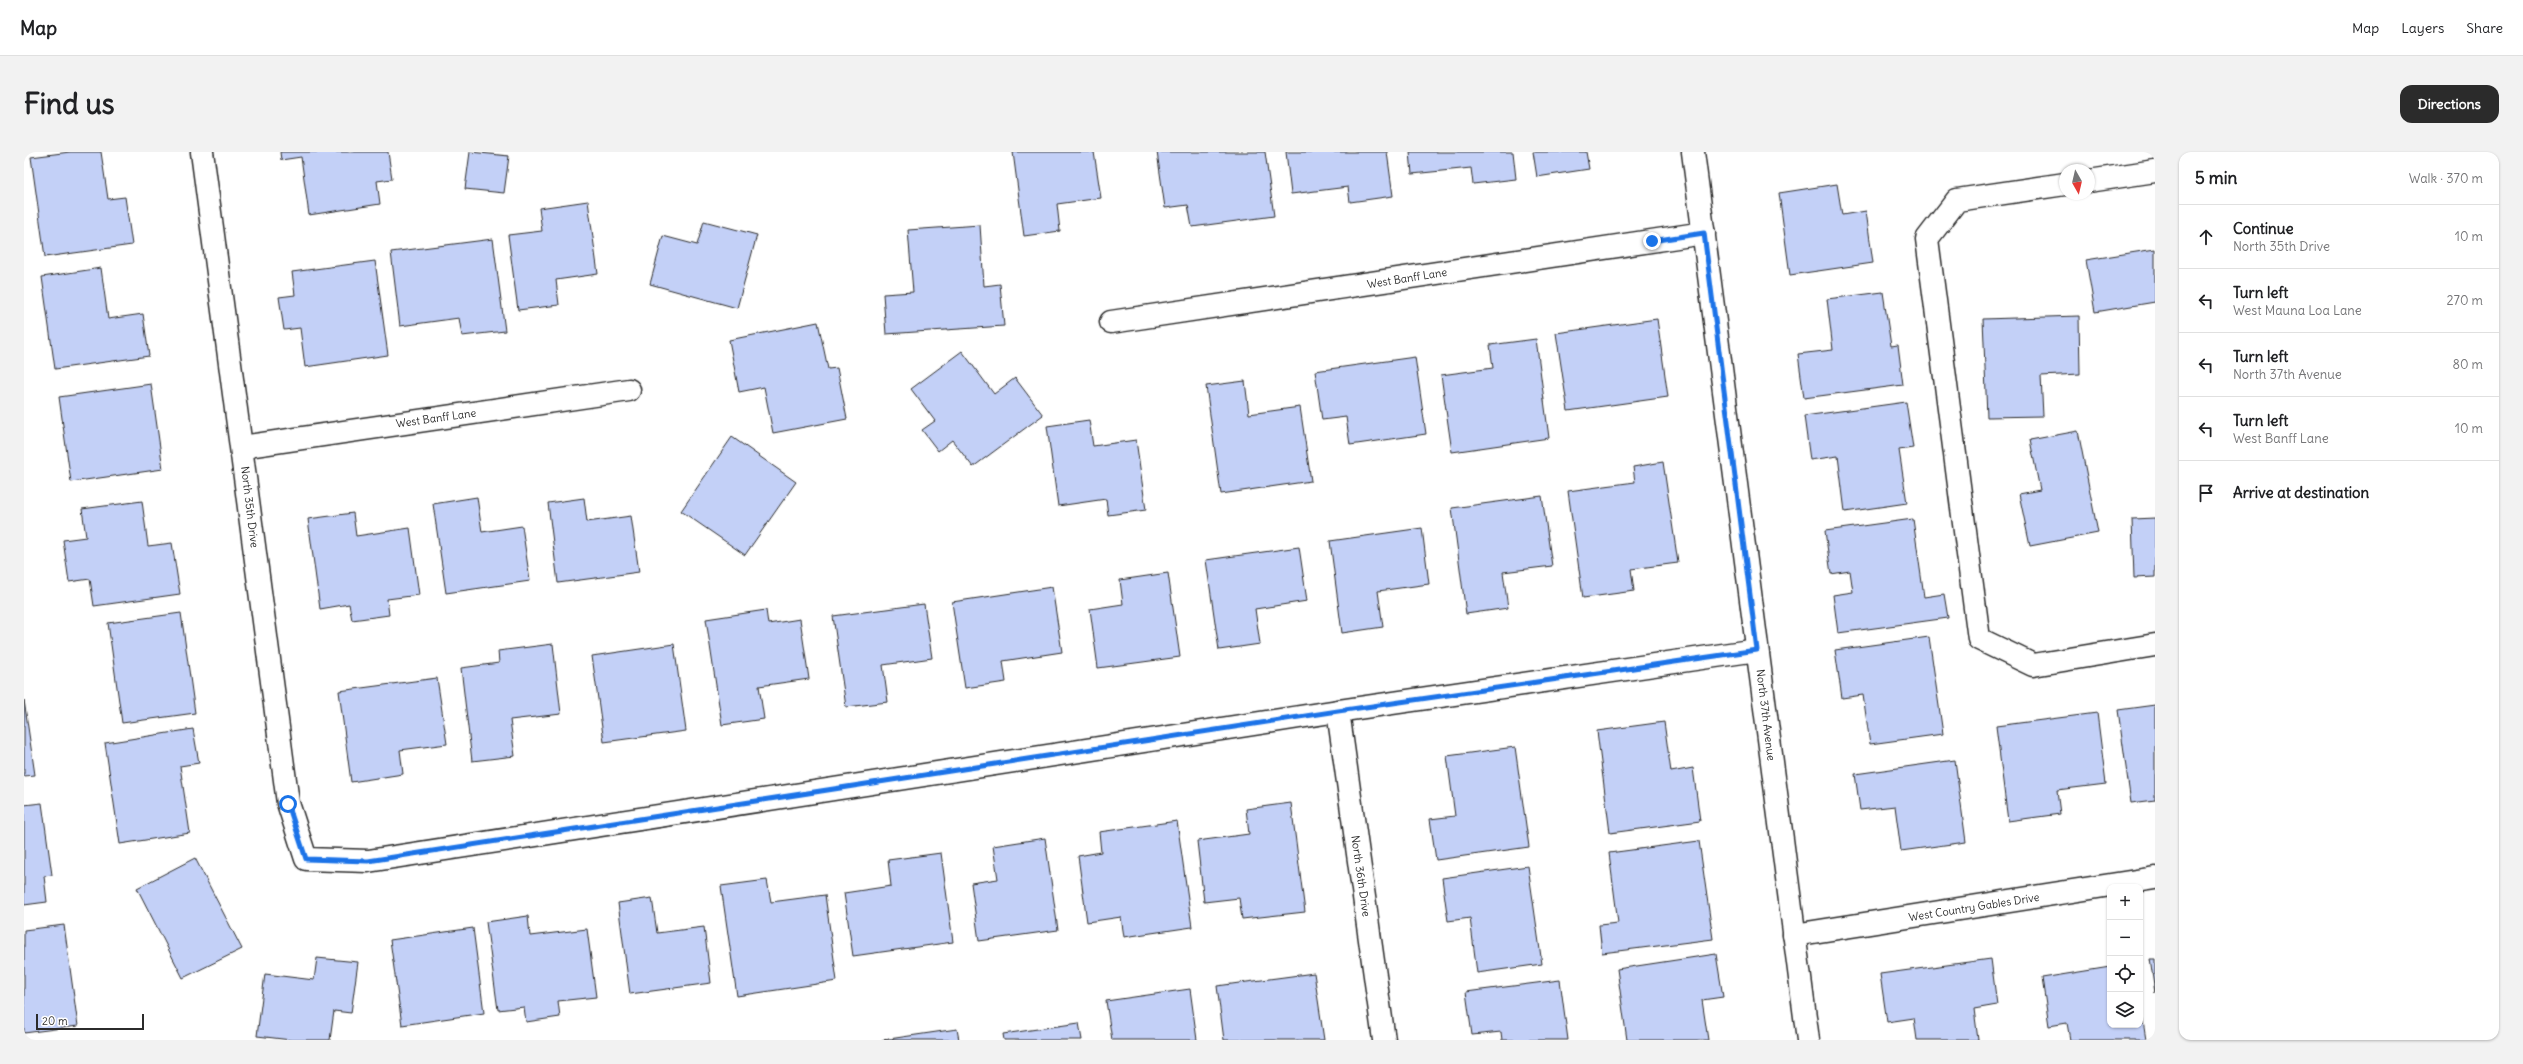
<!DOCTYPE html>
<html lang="en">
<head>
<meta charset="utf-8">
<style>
  body { margin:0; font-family:Delius,sans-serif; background:#f2f2f2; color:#202124 }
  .controls { position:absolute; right:12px; bottom:12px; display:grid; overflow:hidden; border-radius:8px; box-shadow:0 1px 3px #0004 }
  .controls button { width:36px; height:36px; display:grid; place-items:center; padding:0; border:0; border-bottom:1px solid #e0e0e0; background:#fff; color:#202124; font:20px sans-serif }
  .compass { position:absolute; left:2035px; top:12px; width:36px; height:36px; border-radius:50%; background:#fff; box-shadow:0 1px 3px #0004; rotate:172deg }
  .scale { position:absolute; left:12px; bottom:10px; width:108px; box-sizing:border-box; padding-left:4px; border:2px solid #2b2b2b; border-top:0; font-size:11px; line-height:14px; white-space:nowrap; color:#2b2b2b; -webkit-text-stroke:3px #fff; paint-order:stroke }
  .stop { position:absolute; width:12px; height:12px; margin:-9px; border:3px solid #1a73e8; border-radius:50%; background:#fff }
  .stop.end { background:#1a73e8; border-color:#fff; box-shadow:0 1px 4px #0008 }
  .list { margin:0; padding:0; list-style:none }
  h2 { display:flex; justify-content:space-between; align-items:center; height:52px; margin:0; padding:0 16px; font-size:17px }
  h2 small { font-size:13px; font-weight:400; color:#757577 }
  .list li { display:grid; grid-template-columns:26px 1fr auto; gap:12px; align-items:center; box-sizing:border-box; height:64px; padding:0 16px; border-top:1px solid #e0e0e0 }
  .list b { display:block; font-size:15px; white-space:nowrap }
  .list p { margin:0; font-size:13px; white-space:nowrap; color:#757577 }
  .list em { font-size:13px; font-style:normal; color:#757577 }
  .icon { flex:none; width:22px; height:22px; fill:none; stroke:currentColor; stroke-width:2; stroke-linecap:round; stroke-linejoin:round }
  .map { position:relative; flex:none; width:2131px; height:888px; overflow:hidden; border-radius:12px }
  header { display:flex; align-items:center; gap:24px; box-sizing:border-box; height:56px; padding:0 20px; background:#fff; border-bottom:1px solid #e0e0e0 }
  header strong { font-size:19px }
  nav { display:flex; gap:22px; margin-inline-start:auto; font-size:14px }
  .intro { display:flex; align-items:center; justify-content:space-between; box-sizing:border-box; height:96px; padding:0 24px }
  h1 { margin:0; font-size:28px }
  .button { padding:10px 18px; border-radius:12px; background:#2b2b2b; color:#fff; font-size:14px; font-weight:700 }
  main { display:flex; gap:24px; padding:0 24px }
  aside { flex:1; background:#fff; border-radius:12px; box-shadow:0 1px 3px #0004 }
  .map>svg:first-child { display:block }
  .building { fill:#c3d0f7; stroke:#2b2b2b }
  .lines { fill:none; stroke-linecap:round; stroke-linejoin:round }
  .minor-casing { stroke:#2b2b2b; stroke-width:25 }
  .minor { stroke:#fff; stroke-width:22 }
  .route { stroke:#1a73e8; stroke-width:5 }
  .labels { text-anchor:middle; stroke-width:3.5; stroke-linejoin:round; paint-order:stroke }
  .street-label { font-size:11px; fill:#2b2b2b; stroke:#fff }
</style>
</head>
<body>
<header>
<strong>Map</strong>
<nav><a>Map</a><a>Layers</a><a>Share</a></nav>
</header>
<div class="intro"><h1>Find us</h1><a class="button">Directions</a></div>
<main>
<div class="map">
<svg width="2131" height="888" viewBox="0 0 2131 888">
  <rect width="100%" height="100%" fill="#fff"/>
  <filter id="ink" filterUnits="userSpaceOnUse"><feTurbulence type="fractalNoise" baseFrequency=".025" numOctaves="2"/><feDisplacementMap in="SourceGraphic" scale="8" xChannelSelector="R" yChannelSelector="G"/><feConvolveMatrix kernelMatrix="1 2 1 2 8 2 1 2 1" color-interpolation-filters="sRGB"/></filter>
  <g filter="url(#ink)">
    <!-- building -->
    <g class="building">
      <path d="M46,0h31l7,47 17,-2 7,48 -87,12 -14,-100z"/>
      <path d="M256,0h108l4,27 -15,2 3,23 -71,11 -8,-58 -20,3z"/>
      <path d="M446,0l39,4 -5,37 -39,-4z"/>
      <path d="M989,0h81l7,46 -44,6 3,27 -36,5z"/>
      <path d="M1133,0h108l9,64 -82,11 -4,-22 -23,3z"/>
      <path d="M1262,0h101l6,44 -43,6 -2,-15 -57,7z"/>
      <path d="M1386,0h103l3,27 -43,5 -2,-16 -59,6z"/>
      <path d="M1509,0h53l3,17 -52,8z"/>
      <path d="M1813,32l5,31 24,-4 7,52 -83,12 -11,-82z"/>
      <path d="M564,49l10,73 -42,6 3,25 -41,5 -10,-75 34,-4 -3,-23z"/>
      <path d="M680,69l53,14 -20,73 -87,-24 13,-48 34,9z"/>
      <path d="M956,73l4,61 16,-2 4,42 -118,8 -3,-40 30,-2 -5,-62z"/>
      <path d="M469,87l12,92 -43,5 -3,-18 -59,8 -9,-74z"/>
      <path d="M2131,97v53l-60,10 -9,-52z"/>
      <path d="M351,109l13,94 -83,12 -5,-39 -16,2 -5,-33 16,-2 -3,-23z"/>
      <path d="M77,116l7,51 35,-5 6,42 -94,13 -13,-92z"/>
      <path d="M1859,140l8,54 7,-1 5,40 -99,13 -6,-44 35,-4 -6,-51z"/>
      <path d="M2055,164l1,58 -39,2 2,40 -56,1 -4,-98z"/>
      <path d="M1633,167l11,78 -100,14 -12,-78z"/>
      <path d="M794,170l10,47 9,-1 10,51 -74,14 -9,-46 -25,5 -10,-52z"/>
      <path d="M1512,187l13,99 -97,14 -11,-77 52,-7 -3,-23z"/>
      <path d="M938,199l32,43 21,-16 28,37 -70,52 -21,-27 -14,11 -16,-21 13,-9 -24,-32z"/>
      <path d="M1391,205l11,77 -76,11 -4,-28 -24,3 -7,-49z"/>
      <path d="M1221,229l4,33 51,-7 11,74 -90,13 -15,-108z"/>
      <path d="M127,232l12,85 -92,13 -12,-85z"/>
      <path d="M1882,250l7,46 -14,2 8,53 -62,9 -7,-56 -28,4 -6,-44z"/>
      <path d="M1065,268l4,26 43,-6 10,70 -38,5 -2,-16 -48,7 -11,-80z"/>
      <path d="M2054,279l20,102 -68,13 -11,-52 21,-4 -10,-50z"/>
      <path d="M708,285l64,45 -51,73 -64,-44z"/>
      <path d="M1639,310l15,101 -47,6 3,22 -51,7 -15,-107 67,-9 -2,-15z"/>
      <path d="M1518,344l10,70 -49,6 5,36 -42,6 -14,-106z"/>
      <path d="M453,345l5,35 40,-6 8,55 -84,12 -13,-89z"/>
      <path d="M560,346l3,24 44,-6 8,56 -81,11 -10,-80z"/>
      <path d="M118,349l6,45 24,-3 8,51 -86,12 -4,-27 -21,3 -6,-42 23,-3 -4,-28z"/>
      <path d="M329,361l3,23 54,-8 9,67 -32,4 2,16 -37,5 -3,-16 -29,5 -12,-90z"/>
      <path d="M2131,366v59l-21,1 -2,-59z"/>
      <path d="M1889,367l11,78 20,-3 4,24 -110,15 -5,-38 20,-3 -3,-21 -19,3 -6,-43z"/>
      <path d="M1398,376l7,56 -51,7 5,36 -41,6 -12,-92z"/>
      <path d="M1275,395l8,54 -52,8 5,35 -41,6 -13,-90z"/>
      <path d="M1144,421l12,84 -82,11 -8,-59 33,-5 -3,-24z"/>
      <path d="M1028,435l10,65 -59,9 3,21 -41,6 -13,-86z"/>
      <path d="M900,452l8,54 -49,7 5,37 -42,5 -13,-91z"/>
      <path d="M742,458l2,14 32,-5 9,60 -50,7 5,33 -42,6 -16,-106z"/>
      <path d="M157,461l14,100 -73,10 -14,-100z"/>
      <path d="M1905,485l14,97 -73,10 -7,-49 -21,3 -7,-48z"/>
      <path d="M529,492l8,70 -51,6 5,36 -43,5 -11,-93 38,-5 -1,-12z"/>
      <path d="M650,492l12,87 -82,11 -12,-86z"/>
      <path d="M413,526l10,66 -47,6 3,24 -52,8 -12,-91z"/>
      <path d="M0,548l11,75 -11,1z"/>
      <path d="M2131,553v95l-24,3 -13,-93z"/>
      <path d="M2073,561l9,71 -49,6 3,24 -52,7 -12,-95z"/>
      <path d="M1640,570l7,50 22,-4 7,53 -90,12 -13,-102z"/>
      <path d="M169,577l6,34 -19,3 10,67 -70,11 -15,-101z"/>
      <path d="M1491,595l14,100 -93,13 -6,-41 25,-3 -8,-60z"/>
      <path d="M1931,608l11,82 -65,9 -6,-45 -35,4 -5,-36z"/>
      <path d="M18,651l10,72 -8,1 3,26 -23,3v-100z"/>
      <path d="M1267,651l14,109 -63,7 -3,-21 -35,4 -7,-61 52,-7 -3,-25z"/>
      <path d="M1153,669l15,106 -68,10 -3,-20 -34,5 -9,-66 23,-4 -2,-20z"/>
      <path d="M1021,686l13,92 -79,11 -8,-58 27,-4 -5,-33z"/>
      <path d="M1675,689l14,98 -111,14 -3,-28 19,-2 -9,-70z"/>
      <path d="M917,701l12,89 -100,14 -9,-63 47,-7 -3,-26z"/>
      <path d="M171,706l47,91 -59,29 -46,-90z"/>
      <path d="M1504,714l14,98 -65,9 -7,-55 -22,3 -6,-43z"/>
      <path d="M743,728l4,22 54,-7 12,86 -100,15 -16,-110z"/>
      <path d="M628,746l5,35 47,-6 7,56 -81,11 -12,-91z"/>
      <path d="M504,764l2,20 57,-7 9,68 -38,4 2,16 -34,5 -2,-15 -26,3 -12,-88z"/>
      <path d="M40,773l14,101 -54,7v-103z"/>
      <path d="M449,776l11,85 -82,12 -12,-85z"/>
      <path d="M1692,802l7,43 -21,3 6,40h-81l-10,-71z"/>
      <path d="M293,806l41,4 -7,51 -17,-2 -4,29h-39l-34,-4 8,-62 49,6z"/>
      <path d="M1967,807l6,46 -23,4 4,31h-61l-3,-22 -27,4 -7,-48z"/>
      <path d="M2126,807h5v34z"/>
      <path d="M2086,815v58h30v-23l6,38h-76l-3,-17 -18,3 -7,-48z"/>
      <path d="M1290,821l10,67h-100l-7,-54z"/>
      <path d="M1536,828l8,60h-66l-1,-8 -29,3 -6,-43z"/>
      <path d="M1166,837l7,51h-85l-6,-39z"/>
      <path d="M1055,871l3,17h-78l-1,-6z"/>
      <path d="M933,877l2,11h-77z"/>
    </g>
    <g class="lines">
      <defs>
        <g id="minor">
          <path d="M178,0l86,651 18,56 62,2 970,-150 419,-61"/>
          <path d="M1669,0l115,888"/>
          <path d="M2065,29l66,-10"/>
          <path d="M2041,32l-108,16 -30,39 52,400 54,26 122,-20"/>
          <path d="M1087,170l593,-89"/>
          <path d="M218,295l387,-57"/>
          <path d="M1314,559l46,329"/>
          <path d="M1770,783l361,-57"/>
        </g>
      </defs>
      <!-- minor casing -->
      <use href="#minor" class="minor-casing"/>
      <!-- minor -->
      <use href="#minor" class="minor"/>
    </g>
  </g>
  <g class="lines" filter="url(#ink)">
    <!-- route -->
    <path class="route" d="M264,652l18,55 62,2 970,-150 419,-61 -53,-417 -52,8"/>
  </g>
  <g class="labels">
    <!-- street labels -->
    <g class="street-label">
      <text transform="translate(1383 126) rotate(-9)" y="4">West Banff Lane</text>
      <text transform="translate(412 266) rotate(-8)" y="4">West Banff Lane</text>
      <text transform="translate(226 355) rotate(83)" y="4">North 35th Drive</text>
      <text transform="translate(1742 563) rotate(83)" y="4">North 37th Avenue</text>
      <text transform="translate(1337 724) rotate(82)" y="4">North 36th Drive</text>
      <text transform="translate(1950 755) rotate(-9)" y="4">West Country Gables Drive</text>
    </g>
  </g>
</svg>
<div class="controls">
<button>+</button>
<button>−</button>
<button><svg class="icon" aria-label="locate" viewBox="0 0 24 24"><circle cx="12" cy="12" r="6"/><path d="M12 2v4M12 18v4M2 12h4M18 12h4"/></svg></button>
<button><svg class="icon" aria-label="layers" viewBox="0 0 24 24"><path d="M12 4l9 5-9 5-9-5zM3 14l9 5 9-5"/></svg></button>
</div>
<svg class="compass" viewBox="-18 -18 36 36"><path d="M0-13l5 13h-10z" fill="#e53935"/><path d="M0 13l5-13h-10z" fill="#757577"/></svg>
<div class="scale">20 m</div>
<div class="stop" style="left:264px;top:652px"></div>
<div class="stop end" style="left:1628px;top:89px"></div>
</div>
<aside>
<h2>5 min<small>Walk · 370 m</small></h2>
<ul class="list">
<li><svg class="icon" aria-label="ahead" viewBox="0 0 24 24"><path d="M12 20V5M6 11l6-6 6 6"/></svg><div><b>Continue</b><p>North 35th Drive</p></div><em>10 m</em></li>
<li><svg class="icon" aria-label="left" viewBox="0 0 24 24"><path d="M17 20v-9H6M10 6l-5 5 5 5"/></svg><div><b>Turn left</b><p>West Mauna Loa Lane</p></div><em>270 m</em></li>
<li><svg class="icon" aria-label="left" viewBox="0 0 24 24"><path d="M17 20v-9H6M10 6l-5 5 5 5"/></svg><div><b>Turn left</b><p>North 37th Avenue</p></div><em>80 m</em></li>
<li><svg class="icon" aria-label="left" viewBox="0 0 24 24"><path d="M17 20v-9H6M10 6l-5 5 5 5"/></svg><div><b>Turn left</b><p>West Banff Lane</p></div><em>10 m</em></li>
<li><svg class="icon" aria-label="arrive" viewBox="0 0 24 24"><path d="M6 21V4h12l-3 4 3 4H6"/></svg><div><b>Arrive at destination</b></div></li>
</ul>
</aside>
</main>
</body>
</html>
